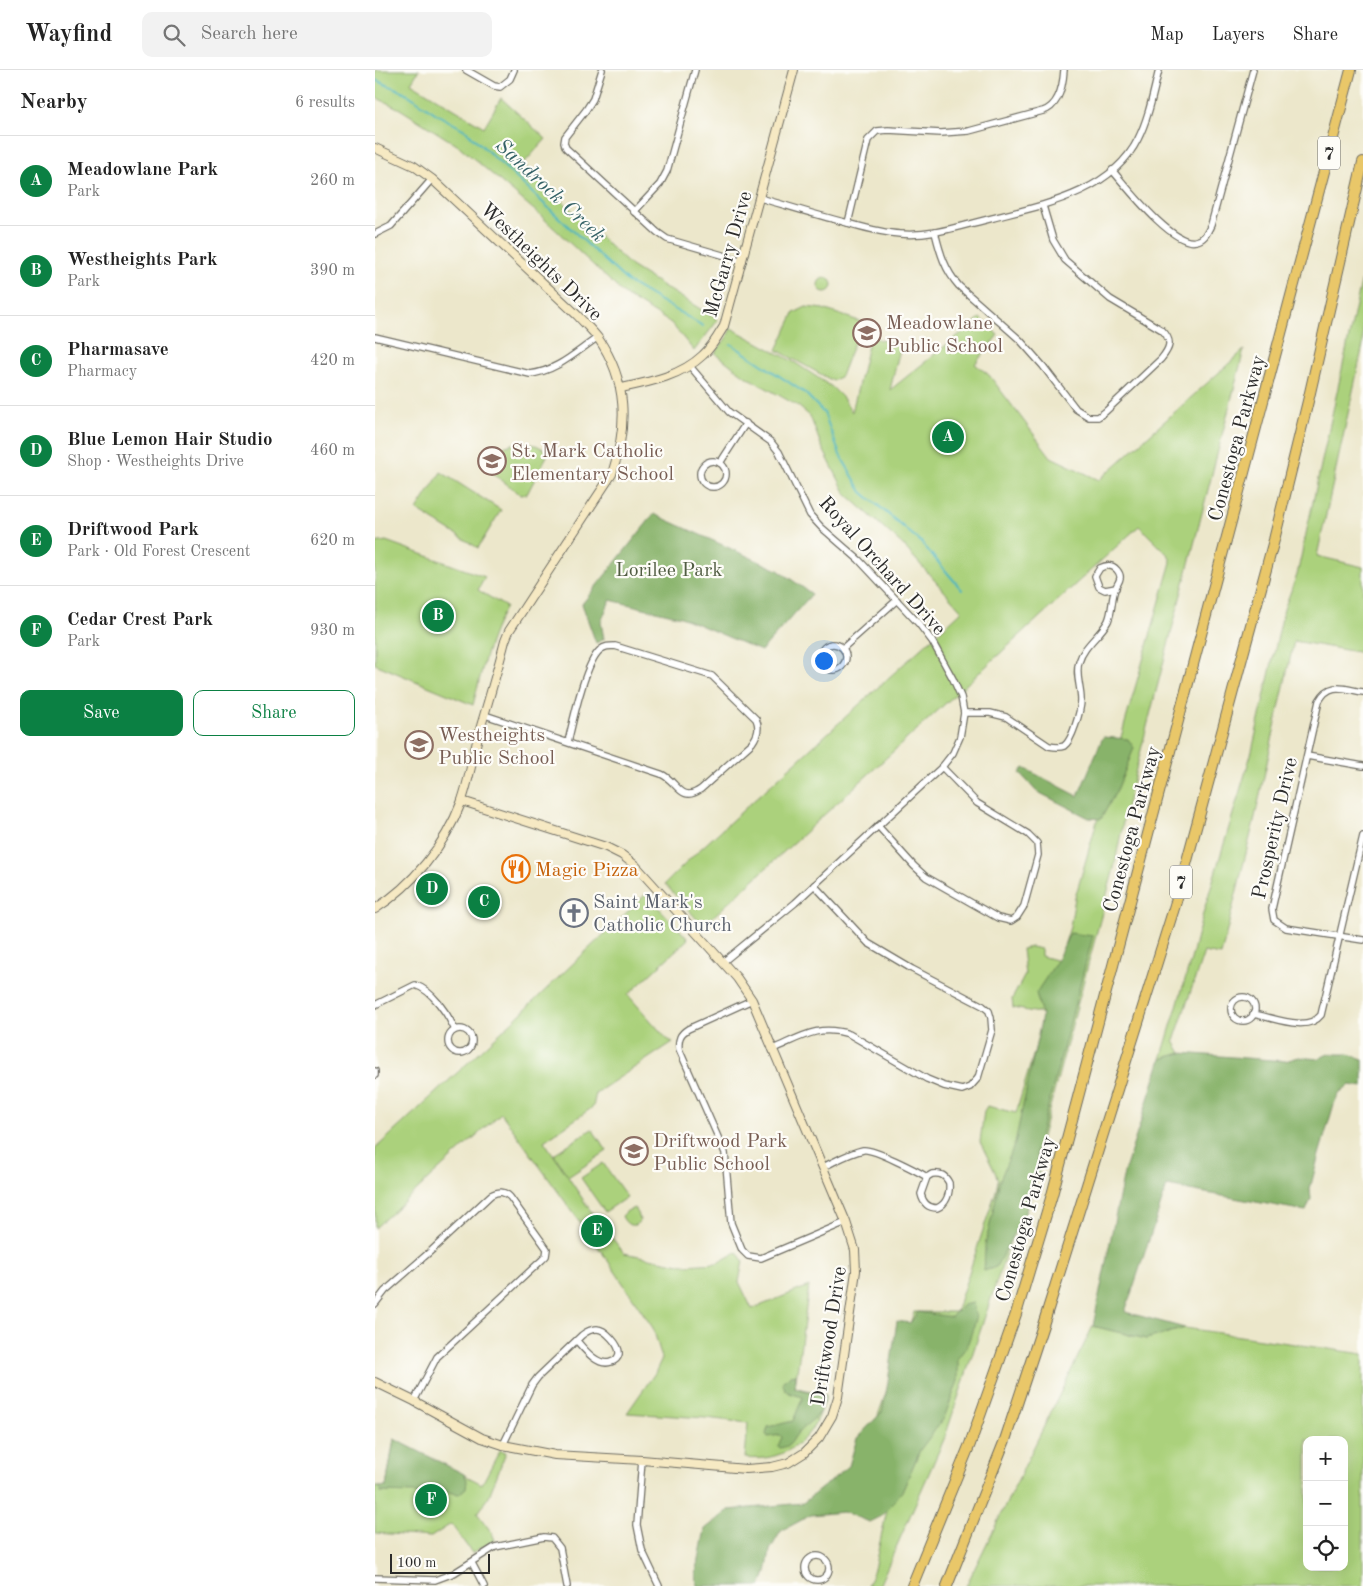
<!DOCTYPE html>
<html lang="en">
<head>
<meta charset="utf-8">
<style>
  body { margin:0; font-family:"Old Standard TT",serif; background:#f2f2f2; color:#222 }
  .controls { position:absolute; right:15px; bottom:15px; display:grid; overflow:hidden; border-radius:10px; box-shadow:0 5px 20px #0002 }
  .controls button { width:45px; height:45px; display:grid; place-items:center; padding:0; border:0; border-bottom:1px solid #e0e0e0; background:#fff; color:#222; font:25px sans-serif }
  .scale { position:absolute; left:15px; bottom:12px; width:100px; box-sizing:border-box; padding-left:5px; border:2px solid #2b2b2b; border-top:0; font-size:14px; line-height:18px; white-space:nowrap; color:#2b2b2b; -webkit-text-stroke:4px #fdfcf7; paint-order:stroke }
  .you { position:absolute; left:448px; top:590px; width:18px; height:18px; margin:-12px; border:4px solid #fff; border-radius:50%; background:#1a73e8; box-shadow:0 0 0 8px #1a73e833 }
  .badge { display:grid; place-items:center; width:32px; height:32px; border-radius:50%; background:#0b8043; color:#fff; font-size:16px; font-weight:700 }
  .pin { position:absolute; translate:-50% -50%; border:2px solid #fff; box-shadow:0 1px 5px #0006 }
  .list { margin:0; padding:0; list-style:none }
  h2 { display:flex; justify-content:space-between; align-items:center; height:65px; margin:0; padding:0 20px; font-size:21px }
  h2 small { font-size:16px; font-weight:400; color:#767676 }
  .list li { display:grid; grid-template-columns:32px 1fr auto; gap:15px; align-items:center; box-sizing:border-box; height:90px; padding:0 20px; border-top:1px solid #e0e0e0 }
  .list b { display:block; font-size:19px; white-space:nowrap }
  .list p { margin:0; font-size:16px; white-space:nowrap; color:#767676 }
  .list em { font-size:16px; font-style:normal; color:#767676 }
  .actions { display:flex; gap:10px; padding:15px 20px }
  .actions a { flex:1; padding:11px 0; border:1px solid #0b8043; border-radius:10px; text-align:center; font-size:18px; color:#0b8043 }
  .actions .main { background:#0b8043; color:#fff }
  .icon { flex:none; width:28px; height:28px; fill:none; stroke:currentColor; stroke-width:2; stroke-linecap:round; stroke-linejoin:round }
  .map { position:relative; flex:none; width:988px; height:1516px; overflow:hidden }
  header { display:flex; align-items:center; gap:30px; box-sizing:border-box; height:70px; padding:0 25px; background:#fff; border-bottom:1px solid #e0e0e0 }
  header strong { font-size:24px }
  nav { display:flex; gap:28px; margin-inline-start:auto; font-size:18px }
  .search { width:350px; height:45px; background:#f2f2f2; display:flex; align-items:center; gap:12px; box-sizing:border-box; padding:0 18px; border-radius:10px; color:#767676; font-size:19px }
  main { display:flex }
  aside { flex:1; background:#fff }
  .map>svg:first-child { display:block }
  .green { fill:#abd17b; stroke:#6b7e53; fill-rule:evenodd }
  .forest { fill:#88b36b; stroke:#5a6f4b }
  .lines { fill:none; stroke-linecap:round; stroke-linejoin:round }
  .stream { stroke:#45b4c0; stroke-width:2 }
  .street-casing { stroke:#6f6d63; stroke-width:8 }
  .secondary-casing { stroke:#6f6d63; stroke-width:10 }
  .highway-casing { stroke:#6f6d63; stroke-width:12 }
  .street { stroke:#fff; stroke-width:5.5 }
  .secondary { stroke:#f6e9c3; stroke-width:8 }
  .highway { stroke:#e9c769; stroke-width:10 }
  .labels { text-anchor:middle; stroke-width:4.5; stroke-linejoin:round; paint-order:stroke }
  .shield { fill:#fdfcf7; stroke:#6a6a68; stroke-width:1 }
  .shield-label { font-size:19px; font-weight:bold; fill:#2b2b2b }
  .street-label { font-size:20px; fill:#2b2b2b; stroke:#fdfcf7 }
  .education-label { font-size:20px; fill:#785e54; stroke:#fdfcf7; text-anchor:start }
  .park-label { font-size:20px; fill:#515d43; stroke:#fdfcf7 }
  .food-label { font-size:20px; fill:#c56008; stroke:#fdfcf7; text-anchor:start }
  .worship-label { font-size:20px; fill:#5b616d; stroke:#fdfcf7; text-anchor:start }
  .water-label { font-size:21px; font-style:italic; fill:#356267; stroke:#fdfcf7 }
</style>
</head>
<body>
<header>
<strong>Wayfind</strong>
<div class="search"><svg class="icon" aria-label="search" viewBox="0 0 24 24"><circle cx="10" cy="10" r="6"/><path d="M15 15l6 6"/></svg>Search here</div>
<nav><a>Map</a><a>Layers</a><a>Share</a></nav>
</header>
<main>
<aside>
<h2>Nearby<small>6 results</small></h2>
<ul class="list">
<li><span class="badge">A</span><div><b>Meadowlane Park</b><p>Park</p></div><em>260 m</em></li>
<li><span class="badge">B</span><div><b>Westheights Park</b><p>Park</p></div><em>390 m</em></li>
<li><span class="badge">C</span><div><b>Pharmasave</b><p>Pharmacy</p></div><em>420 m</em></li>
<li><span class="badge">D</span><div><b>Blue Lemon Hair Studio</b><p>Shop · Westheights Drive</p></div><em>460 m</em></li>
<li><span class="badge">E</span><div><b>Driftwood Park</b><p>Park · Old Forest Crescent</p></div><em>620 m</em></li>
<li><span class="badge">F</span><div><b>Cedar Crest Park</b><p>Park</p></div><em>930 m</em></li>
</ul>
<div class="actions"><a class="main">Save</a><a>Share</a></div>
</aside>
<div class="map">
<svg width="988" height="1516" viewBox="0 0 988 1516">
  <rect width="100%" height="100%" fill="#fdfcf7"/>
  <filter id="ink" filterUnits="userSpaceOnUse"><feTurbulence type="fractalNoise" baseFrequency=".02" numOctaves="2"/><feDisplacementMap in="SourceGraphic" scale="10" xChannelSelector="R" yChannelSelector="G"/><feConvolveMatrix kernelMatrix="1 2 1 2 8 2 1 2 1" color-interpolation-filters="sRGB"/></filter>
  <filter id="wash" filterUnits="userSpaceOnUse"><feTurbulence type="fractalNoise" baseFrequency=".0096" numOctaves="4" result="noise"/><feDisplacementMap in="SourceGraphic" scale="20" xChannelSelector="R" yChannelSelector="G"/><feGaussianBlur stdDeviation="1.12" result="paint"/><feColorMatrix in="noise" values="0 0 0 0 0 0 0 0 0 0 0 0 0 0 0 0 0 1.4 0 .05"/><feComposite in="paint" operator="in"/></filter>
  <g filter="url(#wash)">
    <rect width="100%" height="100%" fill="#ece7cb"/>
    <!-- green -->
    <g class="green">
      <path d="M0,0h44l-8,13 73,44 17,-29 45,41 -23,25 108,102 87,54 -24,31 -23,-28 -46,-28 -85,-80 -80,-68 -60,-38 -25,-12z"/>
      <path d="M988,203v72l-46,211 46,11v86l-69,-12 -39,176 -34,138 -17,-3 -30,89 7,12 -20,6 29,-96 14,-53 48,-159 32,-142 13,-34z"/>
      <circle cx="450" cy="215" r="7"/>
      <path d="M431,237l17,2 39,13 -21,54 -8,5 -56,-31 17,-37z"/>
      <path d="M605,248l18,17 -23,29 14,11 62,82 48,23 145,-130 -118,458 -12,60 -83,310 -86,259 -66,149h-12l7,-17 14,-63 -38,-10 64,-184h42l40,-121 2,-10 -3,-9 -15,-30 4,-31 3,-5 29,7 24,-81 4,-18 -31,-6 -1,-9 13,-24 -3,-26 9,-2 10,2v7l18,5 11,-34 5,-29 96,-336 -2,-6 -30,-30 -436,400 -38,-42 31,-31 266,-242 -60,-67 -56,-50 -25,-49 -11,-29 -12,-10 -53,-30 -30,-23 12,-16 4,-9 63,34 38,25 11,11 9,14 18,-75 31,8 -11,45z"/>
      <path d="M146,372l15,3 13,7 -22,42 -6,1 -39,-30c14,-16 18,-18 39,-23z"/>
      <path d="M66,402l60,38 -23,38 -61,-38z"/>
      <path d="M11,471l99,36 -7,13 28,17c-18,30 -24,64 -33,98l-98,-41v-121z"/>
      <path d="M271,824l42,45 -60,56 39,44 6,3 -77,51 -3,14 -49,34 23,34 -13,-21 38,-25 15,22 -39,26 22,33 34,43 61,12 32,-2 20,-11 6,9 -4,21 13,27 57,-23 -14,101 31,8c-9,40 -37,68 -81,63l3,-35 -42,-5 -79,-5 28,-40 7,-15 -9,-30 -47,-70 -105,-145 -126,115v-79l138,-128z"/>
      <path d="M228,1093l24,34 -22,15 -24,-34z"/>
      <path d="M259,1138l4,5 2,7 -4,5c-7,1 -11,-2 -14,-9l5,-5z"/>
      <path d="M718,1256l53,13 39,-11 178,26v232h-397zM932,1370h37v127h-37z"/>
      <path d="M19,1369l88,45 18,-34 6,2 -17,44 -12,17 15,20 3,7 -23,13 -21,-29 -20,13 -56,-4v-46h11z"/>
    </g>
    <!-- forest -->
    <g class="forest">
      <path d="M279,444l124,56 34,24 -51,57 -80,-34 -71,-17 -9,22 3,17 -8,4 -14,-39z"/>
      <path d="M728,667l25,2 6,9 -16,40 -17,31 -12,-1 -53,-27 -16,-18 4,-5 54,28z"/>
      <path d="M695,863l23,3 -57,215 3,24 -14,38 -29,54 -12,4 1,-25 15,-66 15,-37 27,-127 -6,-23 19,-29z"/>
      <path d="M806,983l104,8 14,-4 19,2 10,-5h20l15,5v28l-14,-2 -10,8 -5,11 -16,54 -8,31 1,10 -5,12 -139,-25 -42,126 60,16 -39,11 -53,-13 31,-153 37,-114z"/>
      <path d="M598,1233l3,16 -9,27 -9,12v23l-14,37 -24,32 -17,40 -21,26 -12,6 -27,-10 -32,3 -30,16 -11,19 -4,23 -5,13h-64l-1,-12 9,-45 24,-19 74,-7 46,-37 8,-28 25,-26 5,-24 10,-67 13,2 8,-11 33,5 12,-12z"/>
      <path d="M421,1304l-1,14 31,7c-6,25 -12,21 -28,38 -7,7 -5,13 -18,15l-2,-2 4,-9 -2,-2 -12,2 -2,-3 2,-7 25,-6 10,-24c-10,-3 -20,-3 -20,-16l8,-6z"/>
      <path d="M19,1369l70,35 3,6 -1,8 -7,6 -12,-2 -21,5 -12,-4 -33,-1 -3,-5h8z"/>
    </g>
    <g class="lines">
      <!-- stream -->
      <g class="stream">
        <path d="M0,10l29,12 34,23 27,15 163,152 75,44"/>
        <path d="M356,274l74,49 19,20 16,42 22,37 59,50 41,48"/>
      </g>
    </g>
  </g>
  <g filter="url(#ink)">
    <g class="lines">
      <defs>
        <g id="street">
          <path d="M91,0l28,16 6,1 10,-8 4,-9"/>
          <path d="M227,0l-9,29 -7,11 -21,27 -1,6 2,5 91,84 10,7 76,22"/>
          <path d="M737,100c14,16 61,77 84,71 9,-2 11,-8 15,-16l42,-155"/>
          <path d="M385,128c28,8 56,17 84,24 18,5 37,11 56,12 31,3 63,-9 93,-16 51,-13 119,-26 145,-79 11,-22 15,-46 21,-69"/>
          <path d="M259,142l26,-28 7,-13 28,-101"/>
          <path d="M473,153l20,-83 9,-9 11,-1 53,3 28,-2 74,-20c16,-5 20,-26 21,-41"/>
          <path d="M560,162c5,21 10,38 24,54l61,54 23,26 33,43 13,8h9l7,-5 56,-53c9,-11 12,-18 1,-29l-52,-31 -45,-39 -12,-20 -10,-34"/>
          <path d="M0,164l16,-8 41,-47"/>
          <path d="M0,267l155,37c27,-3 46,-22 67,-36"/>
          <path d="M314,295l40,47 42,30 8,10 31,63 11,12 38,33 60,64 13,17 21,38 8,18 3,16 -4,24 -7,16 -11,14 -147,136 -72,59"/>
          <circle cx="338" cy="404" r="13"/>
          <path d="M345,393l26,-40"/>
          <circle cx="458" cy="587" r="13"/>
          <path d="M468,578l54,-48"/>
          <path d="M988,622c-19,-3 -33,-11 -44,9l-47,208 2,11 12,8 77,12"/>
          <path d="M589,643h26l16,4 43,29c5,1 10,2 15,0 8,-5 17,-36 17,-46 0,-13 -6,-26 -2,-38 5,-17 21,-26 29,-41 5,-11 3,-24 8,-34 3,-6 7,-10 1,-17 -5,-6 -11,-5 -17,-2l-5,8 4,11 6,3 11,-2"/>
          <path d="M110,645l176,59c17,7 19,30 40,15l51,-46c6,-8 8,-15 4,-24l-44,-43 -97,-30c-6,0 -10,0 -15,4 -15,13 -27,71 -32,92"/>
          <path d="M932,686l56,10"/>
          <path d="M503,756l36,40 12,11 72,41 13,3 6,-4 7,-11 14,-51 -1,-12 -9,-9 -51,-31 -35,-36"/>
          <circle cx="868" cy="939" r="12"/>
          <path d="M377,930l-64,29c-8,5 -10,10 -9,20l46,104 6,70 11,27 6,6 13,2 85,-36"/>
          <path d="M0,935l40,-20c17,5 33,29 40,45"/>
          <path d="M878,944c19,3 54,19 68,1l42,-179"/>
          <circle cx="85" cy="971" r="12"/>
          <path d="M398,979c28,-12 45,-25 76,-15l78,45 17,7 18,4 8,-3 8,-9 14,-48 -1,-12 -2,-7 -6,-5 -71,-37 -44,-26 -54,-58"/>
          <path d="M0,1001v4"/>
          <path d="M448,1097c13,-6 26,-14 40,-17 10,-2 54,21 64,27"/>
          <path d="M557,1104c9,-1 13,1 17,9 1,10 -2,21 -12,25 -9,0 -14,-5 -16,-14l6,-17z"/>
          <path d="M0,1234l10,-13 47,-41 59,-55c8,-4 13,-4 19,2l37,52 -1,7 -4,4 -105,97 -23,44"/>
          <path d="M128,1375l29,-60 6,-8 44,-42c5,-4 9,-6 15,-6 8,0 23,16 22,25 -1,4 -4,7 -8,8 -13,5 -27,-13 -34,-21"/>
          <path d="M267,1390l-5,65 5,25 17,36"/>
          <circle cx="442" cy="1498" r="12"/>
          <path d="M97,1493l12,23"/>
          <path d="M0,1508l60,2 19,-7 41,-26 49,-10 8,1 8,10 7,38"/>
        </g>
        <g id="secondary">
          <path d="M0,78l39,18 18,13 145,136c7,8 15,15 21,23 30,43 30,88 14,136l-103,157 -4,10c-8,31 -17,61 -26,92 -6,23 -10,48 -18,70 -16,42 -48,82 -86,106"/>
          <path d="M246,318c29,-6 60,-12 82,-33 9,-8 15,-19 21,-29l70,-256"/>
          <path d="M0,1312l39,19 68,37 21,7 52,10 87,5 104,9 26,-2 16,-4 16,-10 15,-15 13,-22 6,-19 18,-126 -1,-21 -9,-28 -94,-222 -15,-22 -101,-112 -14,-11 -16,-8 -144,-46"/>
        </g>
        <g id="highway">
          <path d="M537,1516l58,-142 46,-130 36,-119 299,-1125"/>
          <path d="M572,1516l58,-146 38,-115 132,-420 99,-365 35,-143 54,-235"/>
        </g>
      </defs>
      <!-- street casing -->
      <use href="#street" class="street-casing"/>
      <!-- secondary casing -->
      <use href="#secondary" class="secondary-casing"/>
      <!-- highway casing -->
      <use href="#highway" class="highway-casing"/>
      <!-- street -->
      <use href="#street" class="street"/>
      <!-- secondary -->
      <use href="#secondary" class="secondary"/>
      <!-- highway -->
      <use href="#highway" class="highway"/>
    </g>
  </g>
  <!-- icons -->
  <defs>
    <symbol id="school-ring" viewBox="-11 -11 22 22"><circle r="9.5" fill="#fdfcf7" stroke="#8d6e63" stroke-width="1.5"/><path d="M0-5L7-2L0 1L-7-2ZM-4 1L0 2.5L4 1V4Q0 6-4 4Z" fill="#8d6e63"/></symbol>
    <symbol id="restaurant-ring" viewBox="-11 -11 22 22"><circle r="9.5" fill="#fdfcf7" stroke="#e8710a" stroke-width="1.5"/><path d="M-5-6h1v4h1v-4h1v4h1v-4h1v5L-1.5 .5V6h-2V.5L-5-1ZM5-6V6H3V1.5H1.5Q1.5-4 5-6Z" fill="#e8710a"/></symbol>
    <symbol id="church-ring" viewBox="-11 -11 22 22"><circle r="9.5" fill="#fdfcf7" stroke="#6b7280" stroke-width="1.5"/><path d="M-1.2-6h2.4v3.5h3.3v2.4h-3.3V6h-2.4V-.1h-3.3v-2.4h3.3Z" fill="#6b7280"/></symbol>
  </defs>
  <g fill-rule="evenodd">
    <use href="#school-ring" x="476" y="247" width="32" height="32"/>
    <use href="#school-ring" x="101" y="375" width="32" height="32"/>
    <use href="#school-ring" x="28" y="659" width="32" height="32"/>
    <use href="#restaurant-ring" x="125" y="783" width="32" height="32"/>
    <use href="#church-ring" x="183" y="827" width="32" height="32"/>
    <use href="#school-ring" x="243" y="1065" width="32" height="32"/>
  </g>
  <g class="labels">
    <!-- shield labels -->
    <g class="shield">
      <rect x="943" y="66.5" width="22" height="33" rx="4"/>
      <rect x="795" y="795.5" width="22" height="33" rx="4"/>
    </g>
    <g class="shield-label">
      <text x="954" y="90">7</text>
      <text x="806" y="819">7</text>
    </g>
    <!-- street labels -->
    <g class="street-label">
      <text transform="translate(352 184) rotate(-74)" y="7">McGarry Drive</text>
      <text transform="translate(167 191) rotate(44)" y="7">Westheights Drive</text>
      <text transform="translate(861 368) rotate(-75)" y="7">Conestoga Parkway</text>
      <text transform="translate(508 495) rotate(48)" y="7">Royal Orchard Drive</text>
      <text transform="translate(899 758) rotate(-77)" y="7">Prosperity Drive</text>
      <text transform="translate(756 759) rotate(-75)" y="7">Conestoga Parkway</text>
      <text transform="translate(650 1149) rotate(-74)" y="7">Conestoga Parkway</text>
      <text transform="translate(453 1266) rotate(-81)" y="7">Driftwood Drive</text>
    </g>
    <!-- education labels -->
    <g class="education-label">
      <text x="511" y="259">Meadowlane<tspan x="511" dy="23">Public School</tspan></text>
      <text x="136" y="387">St. Mark Catholic<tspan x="136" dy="23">Elementary School</tspan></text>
      <text x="63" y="671">Westheights<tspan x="63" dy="23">Public School</tspan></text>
      <text x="278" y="1077">Driftwood Park<tspan x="278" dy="23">Public School</tspan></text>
    </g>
    <!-- park labels -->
    <g class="park-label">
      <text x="294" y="506">Lorilee Park</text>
    </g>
    <!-- food labels -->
    <g class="food-label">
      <text x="160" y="806">Magic Pizza</text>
    </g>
    <!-- worship labels -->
    <g class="worship-label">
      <text x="218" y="838">Saint Mark's<tspan x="218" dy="23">Catholic Church</tspan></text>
    </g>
    <!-- water labels -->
    <g class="water-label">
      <text transform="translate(176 120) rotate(43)" y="7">Sandrock Creek</text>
    </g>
  </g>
</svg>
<div class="controls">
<button>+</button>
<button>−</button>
<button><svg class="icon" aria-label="locate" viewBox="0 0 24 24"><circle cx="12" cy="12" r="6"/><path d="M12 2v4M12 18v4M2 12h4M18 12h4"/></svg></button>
</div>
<div class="scale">100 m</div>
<div class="you"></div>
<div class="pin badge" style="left:573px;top:367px">A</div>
<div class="pin badge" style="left:63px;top:546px">B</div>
<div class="pin badge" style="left:109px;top:832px">C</div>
<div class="pin badge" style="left:57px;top:819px">D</div>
<div class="pin badge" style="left:222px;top:1161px">E</div>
<div class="pin badge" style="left:56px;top:1430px">F</div>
</div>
</main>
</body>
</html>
